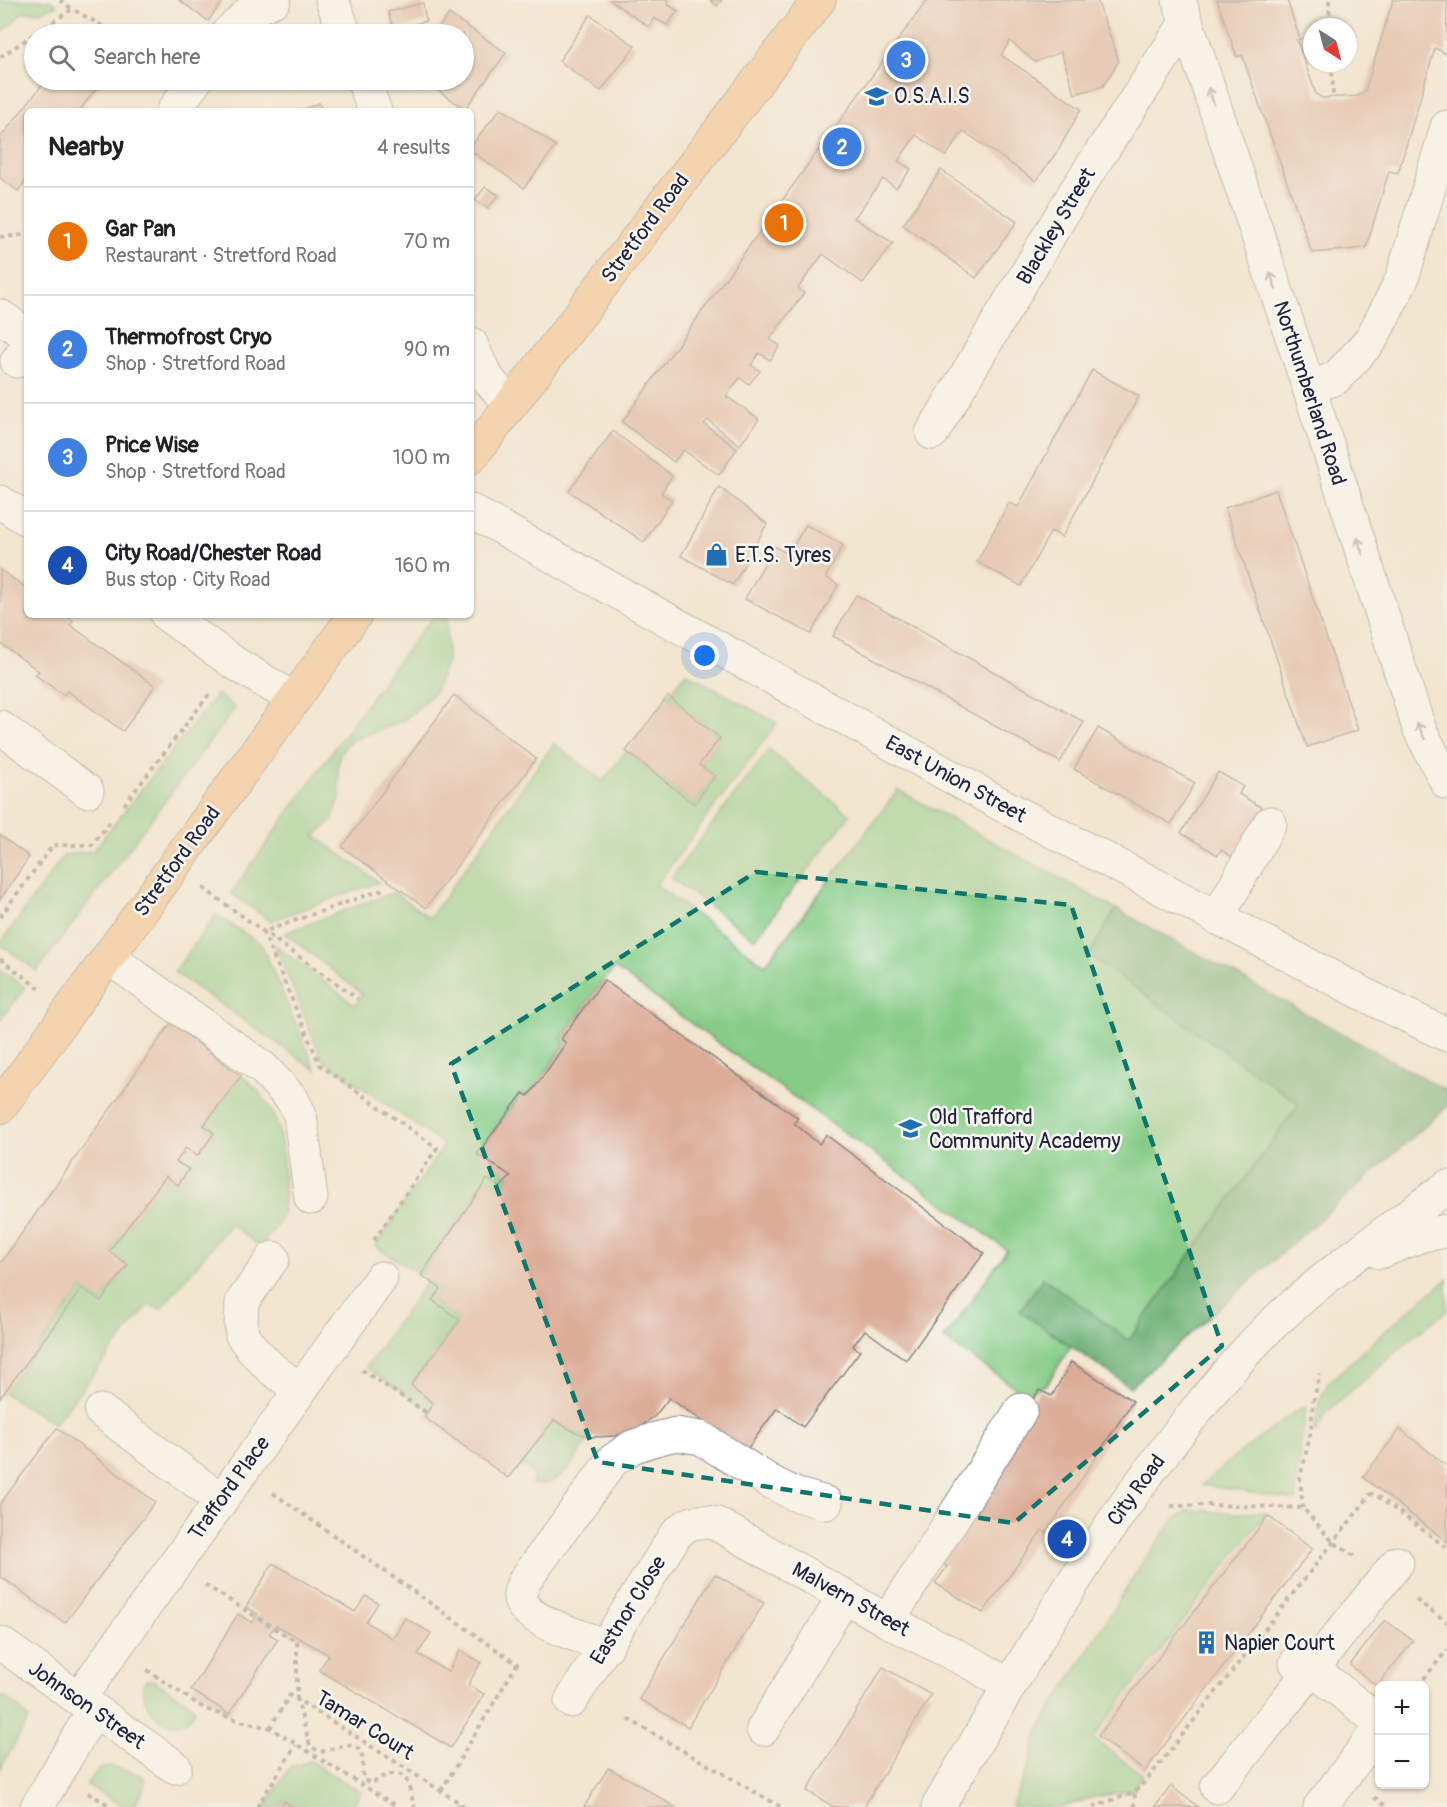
<!DOCTYPE html>
<html lang="en">
<head>
<meta charset="utf-8">
<style>
  body { margin:0; font-family:Pangolin,sans-serif; background:#f2f2f2; color:#202124 }
  .controls { position:absolute; right:18px; bottom:18px; display:grid; overflow:hidden; border-radius:9px; box-shadow:0 2px 4px #0004 }
  .controls button { width:54px; height:54px; display:grid; place-items:center; padding:0; border:0; border-bottom:2px solid #e0e0e0; background:#fff; color:#202124; font:30px sans-serif }
  .compass { position:absolute; left:1303px; top:18px; width:54px; height:54px; border-radius:50%; background:#fff; box-shadow:0 2px 4px #0004; rotate:144deg }
  .you { position:absolute; left:705px; top:656px; width:21px; height:21px; margin:-15px; border:4px solid #fff; border-radius:50%; background:#1a73e8; box-shadow:0 0 0 9px #1a73e833 }
  .badge { display:grid; place-items:center; width:39px; height:39px; border-radius:50%; background:#db2777; color:#fff; font-size:20px; font-weight:700 }
  .pin { position:absolute; translate:-50% -50%; border:3px solid #fff; box-shadow:0 2px 6px #0006 }
  .list { margin:0; padding:0; list-style:none }
  h2 { display:flex; justify-content:space-between; align-items:center; height:78px; margin:0; padding:0 24px; font-size:26px }
  h2 small { font-size:20px; font-weight:400; color:#757577 }
  .list li { display:grid; grid-template-columns:39px 1fr auto; gap:18px; align-items:center; box-sizing:border-box; height:108px; padding:0 24px; border-top:2px solid #e0e0e0 }
  .list b { display:block; font-size:22px; white-space:nowrap }
  .list p { margin:0; font-size:20px; white-space:nowrap; color:#757577 }
  .list em { font-size:20px; font-style:normal; color:#757577 }
  .icon { flex:none; width:33px; height:33px; fill:none; stroke:currentColor; stroke-width:2; stroke-linecap:round; stroke-linejoin:round }
  .map { position:relative; flex:none; width:1447px; height:1807px; overflow:hidden }
  .search { position:absolute; background:#fff; box-shadow:0 2px 4px #0004; left:24px; top:24px; width:450px; height:66px; display:flex; align-items:center; gap:15px; box-sizing:border-box; padding:0 21px; border-radius:33px; color:#757577; font-size:22px }
  .panel { position:absolute; background:#fff; box-shadow:0 2px 4px #0004; left:24px; top:108px; width:450px; height:510px; border-radius:9px }
  .map>svg:first-child { display:block }
  .green { fill:#86cc86; stroke:#547760; stroke-width:1.5 }
  .forest { fill:#6cb073; stroke:#476957; stroke-width:1.5 }
  .building { fill:#dbac97 }
  .lines { fill:none; stroke-linecap:round; stroke-linejoin:round }
  .minor-casing { stroke:#8a8486; stroke-width:35 }
  .major-casing { stroke:#8a8486; stroke-width:35 }
  .path { stroke:#8a8486; stroke-width:4; stroke-dasharray:4.5 4.5; stroke-linecap:butt }
  .minor { stroke:#fff; stroke-width:33 }
  .major { stroke:#f7be87; stroke-width:33 }
  .oneway { stroke:#9c9ca7 }
  .marked { fill:none; stroke:#0f766e; stroke-width:4.5; stroke-dasharray:12 8; stroke-linejoin:round }
  .labels { text-anchor:middle; stroke-width:5; stroke-linejoin:round; paint-order:stroke }
  .poi-label { font-size:21px; fill:#22223b; stroke:#f6f6f2; text-anchor:start }
  .street-label { font-size:21px; fill:#22223b; stroke:#f6f6f2 }
</style>
</head>
<body>
<div class="map">
<svg width="1447" height="1807" viewBox="0 0 1447 1807">
  <rect width="100%" height="100%" fill="#f6f6f2"/>
  <filter id="ink" filterUnits="userSpaceOnUse"><feTurbulence type="fractalNoise" baseFrequency=".0167" numOctaves="2"/><feDisplacementMap in="SourceGraphic" scale="12" xChannelSelector="R" yChannelSelector="G"/><feConvolveMatrix kernelMatrix="1 2 1 2 8 2 1 2 1" color-interpolation-filters="sRGB"/></filter>
  <filter id="wash" filterUnits="userSpaceOnUse"><feTurbulence type="fractalNoise" baseFrequency=".008" numOctaves="4" result="noise"/><feDisplacementMap in="SourceGraphic" scale="24" xChannelSelector="R" yChannelSelector="G"/><feGaussianBlur stdDeviation="1.35" result="paint"/><feColorMatrix in="noise" values="0 0 0 0 0 0 0 0 0 0 0 0 0 0 0 0 0 1.4 0 .05"/><feComposite in="paint" operator="in"/></filter>
  <g filter="url(#wash)">
    <rect width="100%" height="100%" fill="#f2e6d0"/>
    <!-- green -->
    <g class="green">
      <path d="M0,0h50l7,5 -17,7h-17l-23,23z"/>
      <path d="M437,615h10v47l-13,31 -30,27 -56,22 -8,12 -2,14 2,30 -8,22 -17,16 64,46 -109,39 -39,-28 151,-211 43,-56z"/>
      <path d="M686,673l91,50 -121,162 109,80 133,-175 218,119 -27,46 210,149 -170,237 -86,-63 -23,33 51,35 -24,38 -22,10 -81,-55 63,-89c-129,-96 -263,-186 -392,-282l-11,12 -43,59 5,4 -38,53 -6,-3 -44,60 33,23 -11,12 -13,-9 -66,96 -46,-29 69,-101 -122,-86 -47,-114 80,60 7,-11 -77,-61 109,-41 36,26 124,-175 49,38 23,-30 68,53 20,-27 -15,-12 21,-27 -52,-42z"/>
      <path d="M217,694l18,14 -198,263 -37,-27 64,-89 29,-4z"/>
      <path d="M769,750l81,65 -95,124 -84,-61z"/>
      <path d="M216,915l45,29 55,126 -142,-98z"/>
      <path d="M0,970l25,17 -25,35z"/>
      <path d="M241,1076c14,9 28,27 34,43 8,19 13,82 5,101 -4,9 -14,18 -20,26l-30,-22 -69,85 -13,-4 -94,119 -50,-31 78,-105 19,13 27,-35 -19,-15 57,-75 12,9 11,-15 -13,-8 10,-14 11,8 17,-23 -10,-8z"/>
      <path d="M1447,1279v32l-33,25 -87,76 -11,21 -2,-2 6,-32 8,-16 66,-60z"/>
      <path d="M428,1280l13,9 -9,11 28,20 -49,65 22,18 -4,7 -63,-43z"/>
      <path d="M1300,1408h6l-10,73 1,19 -95,-15 36,-31z"/>
      <path d="M554,1420l19,11 17,6c-14,22 -28,51 -58,47l2,-9 -2,-4 -13,-7z"/>
      <path d="M1188,1510l47,3 32,-1 -174,226 50,37 -11,15 -42,8 -26,9h-51l-1,-3 17,-39 11,-38 104,-167 31,-41z"/>
      <path d="M147,1680h6l38,24 4,6c-16,32 -56,2 -52,-26z"/>
      <path d="M3,1696l14,10 12,13 -29,50v-67z"/>
      <path d="M310,1761l51,31 -10,15h-57l-10,-6 -3,6h-16l25,-40z"/>
      <path d="M110,1766l31,9 4,4 -2,11 -10,17h-9l-38,-22 12,-15z"/>
    </g>
    <!-- forest -->
    <path class="forest" d="M1116,909l331,182v16l-317,280 -110,-76 23,-33 86,62 170,-236 -210,-149z"/>
    <g id="blocks">
      <!-- building -->
      <g class="building">
        <path d="M179,0h45l-16,21z"/>
        <path d="M610,0h59l-2,4 11,7 -11,14 -13,-7 -5,9z"/>
        <path d="M710,0h12l-5,6z"/>
        <path d="M927,0h170l22,61 -16,25 -28,8 -14,-42 -26,10 -25,-21 -9,14 80,54 -21,38 -24,34 -73,-50 -17,25 -30,-21 -18,26 13,8 -15,19 -13,-9 -29,39 39,25 -30,40 -40,-29 -25,34 6,5 -34,46 10,7 -10,14 -11,-7 -8,12 9,6 -11,13 -9,-6 -14,18 33,23 -19,26 -32,-25 -4,4 33,25 -18,26 -36,-25 -9,12 -52,-40z"/>
        <path d="M1217,0h70l13,39 -3,1 19,54 6,4 36,-2 7,-5 28,-91h54l-1,54 -11,-6 -37,125 -9,-2 -23,77 -54,5 -70,-198 -5,2z"/>
        <path d="M423,3l3,18 -32,9 -6,-18z"/>
        <path d="M449,14l57,39 -41,56 -29,-20 6,-9h22v-46h-30z"/>
        <path d="M590,15l45,31 -34,45 -42,-30z"/>
        <path d="M87,27l9,7h-15z"/>
        <path d="M46,80h57l-24,31h-52v68l-9,12 -18,-13v-40z"/>
        <path d="M319,103l3,8h-23z"/>
        <path d="M501,108l55,38 -32,42 -53,-37v-5z"/>
        <path d="M941,170l76,52 -41,56 -73,-53z"/>
        <path d="M485,187l14,8 -11,13 -13,-8z"/>
        <path d="M1092,370l47,26 -77,141 -11,-6 -30,55 -44,-24 32,-59 9,4z"/>
        <path d="M613,431l59,45 -11,17 11,7 -28,42 -75,-51z"/>
        <path d="M719,487l48,37 -34,61 -52,-29z"/>
        <path d="M1276,490l82,240 -51,17 -82,-239z"/>
        <path d="M806,525l37,20 -17,32 12,8 -27,49 -66,-35 29,-53 14,8z"/>
        <path d="M0,570l27,18v27h38l8,6 -3,4 85,61 -32,45 -56,-40 -3,4 -29,-20 4,-4 -39,-28z"/>
        <path d="M856,595l228,127 -24,40 -227,-126z"/>
        <path d="M454,695l82,64 -110,149 -84,-61z"/>
        <path d="M668,696l52,42 -21,27 16,11 -21,28 -68,-53z"/>
        <path d="M1098,728l97,55 -24,41 -97,-55z"/>
        <path d="M1218,772l25,14 -4,8 28,17 -29,49 -17,-10 -3,5 -37,-22z"/>
        <path d="M0,835l29,22 -29,43z"/>
        <path d="M604,980l194,138 -4,5 25,21 7,-9 158,118 -78,107 -41,-30 -12,16 7,5 -57,76 -26,-19 -31,43 -77,-53 -14,18 -16,11 -23,9 -26,1 -17,-6 -19,-11 -46,58 -84,-61 9,-14 -22,-18 49,-65 -28,-20 9,-11 -20,-14 66,-96 13,9 11,-12 -34,-22 46,-61 5,3 11,-14 27,-39 -5,-4z"/>
        <path d="M171,1023l70,53 -37,49 10,8 -9,13 -8,10 -11,-8 -10,14 13,7 -11,16 -12,-9 -57,75 19,14 -7,9 -20,27 -19,-13 -82,110v-134z"/>
        <path d="M1071,1362l62,39 -87,132 -4,-3 -59,83 -48,-30 12,-16 -13,-9 105,-168 13,6z"/>
        <path d="M57,1428l98,74 -90,121 -65,-47v-72z"/>
        <path d="M1400,1429l47,37v76l-84,-65z"/>
        <path d="M1268,1516l44,33 -167,222 -47,-35z"/>
        <path d="M273,1563l82,49 11,-16 12,7 -12,19 27,17 12,-21 26,15 -13,21 30,18 12,-21 21,11 -13,23 16,9 -33,54 -132,-78 10,-15 -53,-30 -7,9 9,5 -49,75 -38,-24 47,-76 14,9 6,-9 -12,-7z"/>
        <path d="M715,1574l49,29 -76,124 -49,-28z"/>
        <path d="M1385,1620l28,21 -36,45 -27,-21z"/>
        <path d="M883,1667l48,28 -67,112h-30l-27,-16z"/>
        <path d="M608,1768l28,15 39,24h-91z"/>
        <path d="M1171,1786l27,21h-43z"/>
        <path d="M284,1801l10,6h-13z"/>
      </g>
    </g>
  </g>
  <g filter="url(#ink)">
    <use href="#blocks" fill-opacity="0" stroke="#8a8486" stroke-width="1.5"/>
    <g class="lines">
      <defs>
        <g id="minor">
          <path d="M332,0l13,34"/>
          <path d="M1179,0l130,388 110,340 28,55"/>
          <path d="M227,34l25,-24 22,-10"/>
          <path d="M363,80l12,31"/>
          <path d="M173,111l23,-31"/>
          <path d="M0,316l27,19"/>
          <path d="M471,344c11,26 17,41 41,58"/>
          <path d="M17,361l10,-13"/>
          <path d="M1309,388l27,-10 18,-19 18,-21 15,-29 15,-30 45,-152"/>
          <path d="M932,433l143,-241 111,-169"/>
          <path d="M0,502l27,17"/>
          <path d="M471,511l533,295 377,197 66,32"/>
          <path d="M167,615l66,47 61,37"/>
          <path d="M0,727l87,64"/>
          <path d="M1217,918l53,-95"/>
          <path d="M108,957l155,111 29,31 8,16 11,83"/>
          <path d="M1380,1252l42,-17 25,-4"/>
          <path d="M273,1258l-31,44 -1,22 1,11 11,15 19,19 28,21"/>
          <path d="M101,1411l120,89"/>
          <path d="M888,1621l133,-211"/>
          <path d="M0,1643l175,124"/>
          <path d="M607,1646c-20,-7 -79,-25 -86,-44 -3,-8 1,-15 4,-22l87,-119 20,-14 20,-7 24,-6 25,4 68,43 25,13 32,9"/>
          <path d="M1296,1663l15,5 69,54"/>
          <path d="M79,1698l302,-420"/>
          <path d="M571,1701l103,-164c12,-15 24,-18 43,-13l171,97 89,45 32,20"/>
          <path d="M763,1729l81,-132"/>
          <path d="M1217,1787l180,-224"/>
          <path d="M37,1807l57,-97"/>
          <path d="M938,1807c79,-134 156,-270 254,-391 26,-33 53,-66 84,-95 52,-49 113,-91 171,-134"/>
          <path d="M1320,1807l60,-79"/>
        </g>
        <g id="major">
          <path d="M471,457l348,-457"/>
          <path d="M0,1107l355,-492"/>
        </g>
      </defs>
      <!-- minor casing -->
      <use href="#minor" class="minor-casing"/>
      <!-- major casing -->
      <use href="#major" class="major-casing"/>
      <!-- path -->
      <g class="path">
        <path d="M60,0l12,9"/>
        <path d="M1329,0l1,27"/>
        <path d="M0,57l72,-48 45,25"/>
        <path d="M1332,63l1,35"/>
        <path d="M0,237l24,-2 3,2"/>
        <path d="M124,805l87,-113"/>
        <path d="M203,888l155,111"/>
        <path d="M0,917l53,-72h39l18,-23"/>
        <path d="M0,959l40,30"/>
        <path d="M374,1240l63,-92 -117,-83 -57,-133 121,-43"/>
        <path d="M362,1370l65,43"/>
        <path d="M273,1493l244,171 -76,127"/>
        <path d="M1171,1506l41,-1 91,3 30,34 21,14"/>
        <path d="M1303,1508l-3,-30 11,-47 2,-29 7,-28"/>
        <path d="M205,1585l92,57v57l169,108"/>
        <path d="M1416,1600l31,22"/>
        <path d="M147,1670l58,39 35,12 30,7 128,79"/>
        <path d="M1418,1686l29,-36"/>
        <path d="M628,1719l153,88"/>
        <path d="M270,1728l20,-33 7,4 13,47 10,6c13,-2 37,-16 42,4 2,9 -1,16 2,24l7,3c6,-2 11,-7 17,-8 24,-7 20,19 27,32"/>
        <path d="M88,1793l24,14"/>
        <path d="M1374,1797l13,10"/>
        <path d="M257,1807l39,-62"/>
        <path d="M448,1807l14,-2"/>
        <path d="M1093,1807l42,-15 16,-17 220,-281 5,1 71,53"/>
        <path d="M1134,1807l1,-15"/>
      </g>
      <!-- minor -->
      <use href="#minor" class="minor"/>
      <!-- major -->
      <use href="#major" class="major"/>
    </g>
    <!-- one-way arrows -->
    <defs><path id="oneway-shaft" d="M-6 0H5M1.5-3L5.5 0L1.5 3" fill="none" stroke-width="1.6" stroke-linecap="round" stroke-linejoin="round" transform="scale(1.5)"/></defs>
    <g class="oneway">
      <use href="#oneway-shaft" transform="translate(1211 96) rotate(-109)"/>
      <use href="#oneway-shaft" transform="translate(1273 281) rotate(-109)"/>
      <use href="#oneway-shaft" transform="translate(1360 546) rotate(-108)"/>
      <use href="#oneway-shaft" transform="translate(1421 731) rotate(-114)"/>
    </g>
  </g>
  <!-- marked area -->
  <path d="M0 0H1447V1807H0ZM756,872l315,33 151,441 -208,177 -416,-61 -147,-398z" fill="#f2e6d0" fill-opacity=".55" fill-rule="evenodd"/>
  <path class="marked" d="M756,872l315,33 151,441 -208,177 -416,-61 -147,-398z"/>
  <!-- icons -->
  <defs>
    <symbol id="school-bare" viewBox="-9 -9 18 18"><path d="M0-5L7-2L0 1L-7-2ZM-4 1L0 2.5L4 1V4Q0 6-4 4Z" fill="#1f6fb2" stroke="#f6f6f2" stroke-width="2.5" paint-order="stroke"/></symbol>
    <symbol id="shop-bare" viewBox="-9 -9 18 18"><path d="M-5-2.5h2.3a2.7 3.5 0 0 1 5.4 0H5L5.5 6h-11ZM-1.5-2.5h3a1.5 2.3 0 0 0-3 0Z" fill="#1f6fb2" stroke="#f6f6f2" stroke-width="2.5" paint-order="stroke"/></symbol>
    <symbol id="building-bare" viewBox="-9 -9 18 18"><path d="M-4-6H4V6H1V3H-1V6H-4ZM-2.5-4.3h1.7v1.8h-1.7ZM.8-4.3h1.7v1.8H.8ZM-2.5-1h1.7V.8h-1.7ZM.8-1h1.7V.8H.8Z" fill="#1f6fb2" stroke="#f6f6f2" stroke-width="2.5" paint-order="stroke"/></symbol>
  </defs>
  <g fill-rule="evenodd">
    <use href="#school-bare" x="860" y="80" width="33" height="33"/>
    <use href="#shop-bare" x="700" y="538" width="33" height="33"/>
    <use href="#school-bare" x="894" y="1112" width="33" height="33"/>
    <use href="#building-bare" x="1190" y="1626" width="33" height="33"/>
  </g>
  <g class="labels">
    <!-- poi labels -->
    <g class="poi-label">
      <text x="894" y="103">O.S.A.I.S</text>
      <text x="735" y="562">E.T.S. Tyres</text>
      <text x="929" y="1124">Old Trafford<tspan x="929" dy="24">Community Academy</tspan></text>
      <text x="1224" y="1650">Napier Court</text>
    </g>
    <!-- street labels -->
    <g class="street-label">
      <text transform="translate(1056 226) rotate(-59)" y="7">Blackley Street</text>
      <text transform="translate(645 228) rotate(-53)" y="7">Stretford Road</text>
      <text transform="translate(1310 393) rotate(72)" y="7">Northumberland Road</text>
      <text transform="translate(956 779) rotate(29)" y="7">East Union Street</text>
      <text transform="translate(177 861) rotate(-54)" y="7">Stretford Road</text>
      <text transform="translate(229 1488) rotate(-54)" y="7">Trafford Place</text>
      <text transform="translate(1136 1490) rotate(-54)" y="7">City Road</text>
      <text transform="translate(851 1599) rotate(29)" y="7">Malvern Street</text>
      <text transform="translate(628 1610) rotate(-58)" y="7">Eastnor Close</text>
      <text transform="translate(87 1705) rotate(35)" y="7">Johnson Street</text>
      <text transform="translate(365 1725) rotate(32)" y="7">Tamar Court</text>
    </g>
  </g>
</svg>
<div class="controls">
<button>+</button>
<button>−</button>
</div>
<svg class="compass" viewBox="-18 -18 36 36"><path d="M0-13l5 13h-10z" fill="#e53935"/><path d="M0 13l5-13h-10z" fill="#757577"/></svg>
<div class="you"></div>
<div class="pin badge" style="left:784px;top:223px;background:#e8710a">1</div>
<div class="pin badge" style="left:842px;top:147px;background:#3f7fe0">2</div>
<div class="pin badge" style="left:906px;top:60px;background:#3f7fe0">3</div>
<div class="pin badge" style="left:1067px;top:1539px;background:#1a4fb4">4</div>
<div class="search"><svg class="icon" aria-label="search" viewBox="0 0 24 24"><circle cx="10" cy="10" r="6"/><path d="M15 15l6 6"/></svg>Search here</div>
<section class="panel">
<h2>Nearby<small>4 results</small></h2>
<ul class="list">
<li><span class="badge" style="background:#e8710a">1</span><div><b>Gar Pan</b><p>Restaurant · Stretford Road</p></div><em>70 m</em></li>
<li><span class="badge" style="background:#3f7fe0">2</span><div><b>Thermofrost Cryo</b><p>Shop · Stretford Road</p></div><em>90 m</em></li>
<li><span class="badge" style="background:#3f7fe0">3</span><div><b>Price Wise</b><p>Shop · Stretford Road</p></div><em>100 m</em></li>
<li><span class="badge" style="background:#1a4fb4">4</span><div><b>City Road/Chester Road</b><p>Bus stop · City Road</p></div><em>160 m</em></li>
</ul>
</section>
</div>
</body>
</html>
